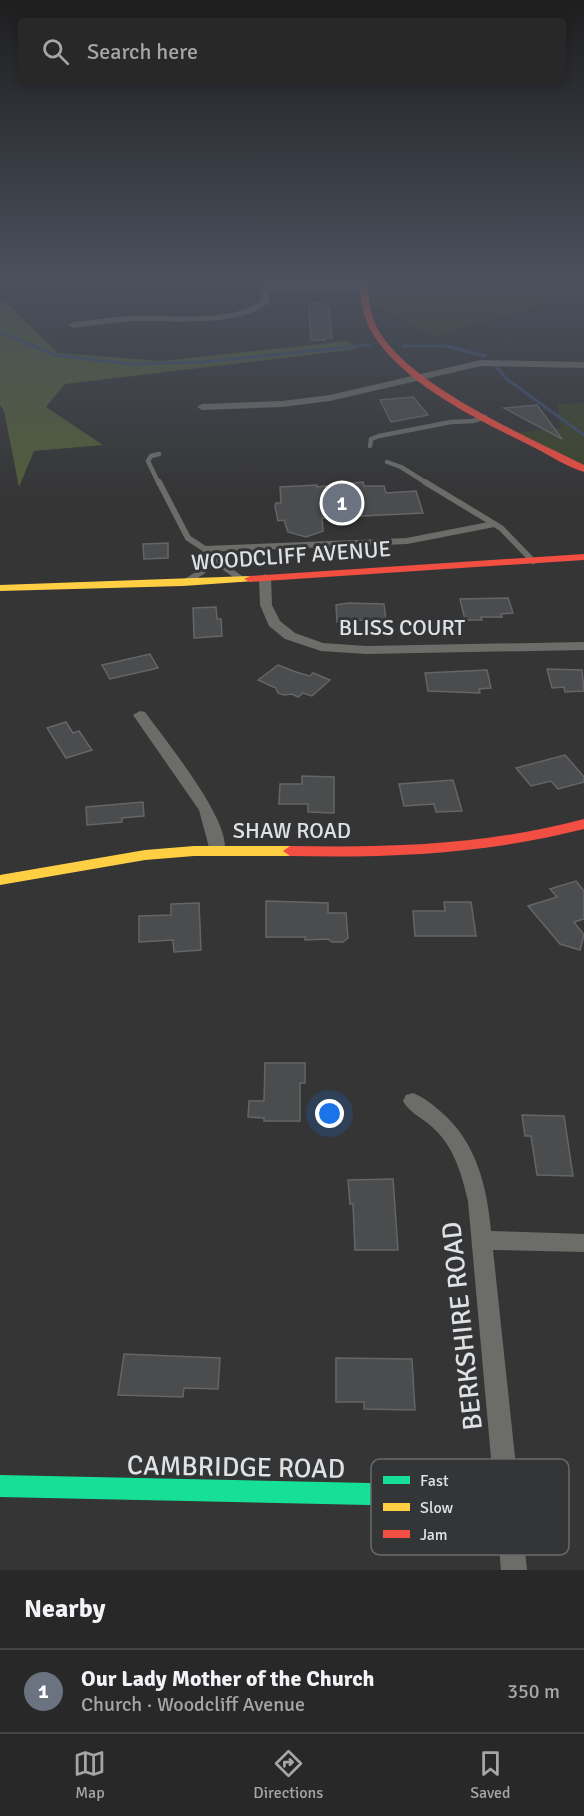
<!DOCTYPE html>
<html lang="en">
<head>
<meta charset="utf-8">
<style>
  body { margin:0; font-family:Signika,sans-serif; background:#303030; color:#f1f3f6 }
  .you { position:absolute; left:330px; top:1114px; width:21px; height:21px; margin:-15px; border:4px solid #fff; border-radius:50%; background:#1a73e8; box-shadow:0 0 0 9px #1a73e833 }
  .badge { display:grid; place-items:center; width:39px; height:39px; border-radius:50%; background:#a4a5a6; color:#fff; font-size:20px; font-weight:700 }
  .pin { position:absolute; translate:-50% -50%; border:3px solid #fff; box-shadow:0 2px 6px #0006 }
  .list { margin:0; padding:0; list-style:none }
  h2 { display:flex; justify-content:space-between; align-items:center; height:78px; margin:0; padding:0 24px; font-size:26px }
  h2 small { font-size:20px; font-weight:400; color:#a5a6a8 }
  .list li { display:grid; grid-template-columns:39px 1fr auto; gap:18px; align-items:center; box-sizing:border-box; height:84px; padding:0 24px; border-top:2px solid #444445 }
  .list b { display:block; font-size:22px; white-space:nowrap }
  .list p { margin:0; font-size:20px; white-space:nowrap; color:#a5a6a8 }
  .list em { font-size:20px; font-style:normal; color:#a5a6a8 }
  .icon { flex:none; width:33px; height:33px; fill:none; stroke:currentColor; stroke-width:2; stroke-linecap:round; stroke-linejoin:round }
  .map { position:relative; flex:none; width:584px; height:1570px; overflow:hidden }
  .search { position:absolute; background:#282828; box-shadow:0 3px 9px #0003; left:18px; right:18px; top:18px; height:66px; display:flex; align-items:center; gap:15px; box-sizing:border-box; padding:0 21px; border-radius:6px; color:#a5a6a8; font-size:22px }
  .sheet { height:162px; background:#282828 }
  nav { display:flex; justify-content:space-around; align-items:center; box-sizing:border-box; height:84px; border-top:2px solid #444445; background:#282828; font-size:16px; color:#a5a6a8 }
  nav a { display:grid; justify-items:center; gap:3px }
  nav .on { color:#a4a5a6 }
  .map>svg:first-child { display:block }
  .green { fill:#3c442b }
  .forest { fill:#525d3a }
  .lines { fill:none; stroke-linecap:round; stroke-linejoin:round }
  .stream { stroke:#3e4d6d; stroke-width:3 }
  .building { fill:#4b4c4d; stroke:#646566; stroke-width:1.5 }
  .lane-far1 { stroke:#6c6d69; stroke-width:4.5 }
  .lane { stroke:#6c6d69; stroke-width:6 }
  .street { fill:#6c6d69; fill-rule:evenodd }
  .fast { fill:#16e098; fill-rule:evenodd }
  .slow { fill:#ffcf43; fill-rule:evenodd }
  .jam { fill:#f24e42; fill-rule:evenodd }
  .labels { text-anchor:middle; stroke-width:6; stroke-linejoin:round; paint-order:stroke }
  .street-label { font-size:22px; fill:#e0e1e2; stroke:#343537 }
  .near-street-label { font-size:27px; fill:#e0e1e2; stroke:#343537 }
  .key { fill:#343537; stroke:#68696a; stroke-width:1.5 }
  .key-label { font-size:16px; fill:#e0e1e2 }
</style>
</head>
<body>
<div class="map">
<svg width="584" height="1570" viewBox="0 0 584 1570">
  <rect width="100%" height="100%" fill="#353536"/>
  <!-- green -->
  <g class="green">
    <path d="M362,279h222v23h-31l-120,34 -65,-35z"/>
    <path d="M584,403v66l-68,-36 45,-5 -4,-24z"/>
  </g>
  <!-- forest -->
  <path class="forest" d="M0,300l5,1 53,52 104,8 185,-20 11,8 -293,35 -19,23 57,38 -69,6 -15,36 -15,-76 -4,-6z"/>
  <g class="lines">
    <!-- stream -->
    <g class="stream">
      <path d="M0,332l55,23 74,9 75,-2 166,-17"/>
      <path d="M403,346h43l39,10"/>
      <path d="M496,367l12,13 76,55"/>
    </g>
  </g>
  <!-- building -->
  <g class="building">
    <path d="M318,303l11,4 3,31h-7v2h-14l-2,-34z"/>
    <path d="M413,397l15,18 -37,7 -11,-22z"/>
    <path d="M537,405l25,34 -58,-31z"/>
    <path d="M363,482l1,4h20l2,7 30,-2 7,22 -101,5 1,13 -17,6 -18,-5 -4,-12 -6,1 -3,-15 1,-3h5l-1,-16 37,-2v2z"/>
    <path d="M168,543v15l-24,1 -1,-15z"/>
    <path d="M508,598l5,15 -12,1 1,3h-21l1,3h-17l-5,-21z"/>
    <path d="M349,603l35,1 2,17 -31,-1 -5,3 -13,-1 -1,-17z"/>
    <path d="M216,607l1,12h4l1,17 -28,2 -1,-30z"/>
    <path d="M150,654l8,14 -48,11 -8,-14z"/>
    <path d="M278,665l18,7 14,4 3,-3 17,7 -18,16 -9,-3 -5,4 -6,-3 -8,1 -6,-2 -2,-5 -18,-8z"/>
    <path d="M547,669l35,1 2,21 -19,1 -1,-5 -12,1z"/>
    <path d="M487,670l4,18 -12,1 1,4 -52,-2 -3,-18z"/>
    <path d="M66,722l7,11 6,-2 13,19 -26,8 -19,-30z"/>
    <path d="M565,755l19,22v5l-26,7 -7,-8 -20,5 -15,-18z"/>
    <path d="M302,776l32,1v36l-26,-1v-8h-29l1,-20h22z"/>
    <path d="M453,780l9,31 -26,1 -2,-8 -30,2 -5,-22z"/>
    <path d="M143,802l1,14 -22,2v4l-35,3 -1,-18z"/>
    <path d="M576,881l8,10v28l-10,3 10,13 -4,15 -20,-6 -32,-38 29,-9 -7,-8z"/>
    <path d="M266,901l62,2v10h18l2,25 -5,4h-11l-4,-3 -23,1v-3h-39z"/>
    <path d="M444,902h27l5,34h-61l-2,-25h32z"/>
    <path d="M199,903l2,47 -27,2 -1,-12 -34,2v-26l32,-1v-11z"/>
    <path d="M265,1063h40v20h-5v38h-36v-3l-16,-1 1,-16h15z"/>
    <path d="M522,1115l42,1 9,60 -36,-1 -6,-39h-6z"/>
    <path d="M393,1179l5,71h-43l-2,-46h-3l-2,-24z"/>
    <path d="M124,1354l96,4 -2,31 -34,-1 -1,9 -65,-2z"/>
    <path d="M336,1358l76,1 3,51 -51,-1v-7h-28z"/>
  </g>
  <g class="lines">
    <!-- lane-far1 -->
    <g class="lane-far1">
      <path d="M370,446l1,-7 8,-3 72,-14 22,-1 12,-4"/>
      <path d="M159,454l-8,2 -3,5 11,23"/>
      <path d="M387,462l14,5 27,17"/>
    </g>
    <!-- lane -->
    <g class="lane">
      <path d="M159,482l29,56 20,13 4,7 29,21"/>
      <path d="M425,482l76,46 32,33"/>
      <path d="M205,549l202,-8 87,-17"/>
      <path d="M187,581l16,-10 9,-13"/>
    </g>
    <!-- street -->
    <g class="street">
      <path d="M260,279h8l2,6 93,-1 4,3 -4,3 -93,1 -1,11c-27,26 -95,18 -131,19 -22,1 -43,4 -65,7l-4,-3 4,-3c22,-2 43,-6 65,-6 38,-1 89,7 123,-15z"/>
      <path d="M481,360l103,2v6l-103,-2 -151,35 -48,6 -80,3 -5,-3 5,-3 80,-3 48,-6z"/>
      <path d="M265,574l6,4 1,27 8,16 15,12 28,10 43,3 218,-4v8l-218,4 -45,-3 -36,-12 -16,-13 -9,-21 -1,-27z"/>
      <path d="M140,711l5,1c17,24 93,116 78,143h-12l-12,-45 -66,-95z"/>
      <path d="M413,1093c10,4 19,11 27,18 36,30 47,75 51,120l93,3v18l-91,-2 34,320h-26l-33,-369c-7,-29 -14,-55 -37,-75 -9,-8 -22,-14 -28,-25l3,-6z"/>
    </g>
    <!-- fast -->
    <path class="fast" d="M0,1475l507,11 8,3 3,8 -3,8 -8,3 -507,-11z"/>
    <!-- slow -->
    <g class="slow">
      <path d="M250,576l6,3 -2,2 -71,5 -183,5v-6z"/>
      <path d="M194,846h96l7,5 -7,5h-96l-49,4 -145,25v-10l145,-25z"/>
    </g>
    <!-- jam -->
    <g class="jam">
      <path d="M358,279h8c3,18 4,38 14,54 36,56 145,102 204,132v7c-17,-5 -33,-16 -49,-24 -54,-27 -126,-60 -161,-112 -11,-16 -13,-37 -16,-57z"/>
      <path d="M584,554v6l-334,22 -6,-3 6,-3z"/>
      <path d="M584,819v10c-99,25 -192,29 -294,27l-7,-5 7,-5c102,2 195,-1 294,-27z"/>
    </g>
  </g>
  <!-- sky -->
  <linearGradient id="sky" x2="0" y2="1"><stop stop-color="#1d1d1e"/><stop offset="0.56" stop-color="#4b515d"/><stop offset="1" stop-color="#4b515d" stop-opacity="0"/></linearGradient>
  <rect width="584" height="499" fill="url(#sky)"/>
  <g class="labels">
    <!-- street labels -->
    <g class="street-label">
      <text transform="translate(291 555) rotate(-4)" y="8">WOODCLIFF AVENUE</text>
      <text x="402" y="635">BLISS COURT</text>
      <text x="292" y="838">SHAW ROAD</text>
    </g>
    <!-- near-street labels -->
    <g class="near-street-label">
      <text transform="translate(462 1326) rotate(-96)" y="9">BERKSHIRE ROAD</text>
      <text transform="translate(236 1467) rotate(1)" y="9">CAMBRIDGE ROAD</text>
    </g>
  </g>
  <!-- legend -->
  <rect x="371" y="1459" width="198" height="96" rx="9" class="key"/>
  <rect x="383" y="1476" width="27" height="8" fill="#16e098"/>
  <rect x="383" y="1503" width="27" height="8" fill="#ffcf43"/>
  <rect x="383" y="1530" width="27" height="8" fill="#f24e42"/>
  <g class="key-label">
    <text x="420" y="1486">Fast</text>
    <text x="420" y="1513">Slow</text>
    <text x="420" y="1540">Jam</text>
  </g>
</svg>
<div class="you"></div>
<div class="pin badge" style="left:342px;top:503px;background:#6b7280">1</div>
<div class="search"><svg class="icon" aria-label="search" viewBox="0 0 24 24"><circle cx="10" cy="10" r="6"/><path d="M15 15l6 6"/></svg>Search here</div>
</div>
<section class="sheet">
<h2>Nearby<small></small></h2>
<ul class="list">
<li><span class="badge" style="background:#6b7280">1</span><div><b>Our Lady Mother of the Church</b><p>Church · Woodcliff Avenue</p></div><em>350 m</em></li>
</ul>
</section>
<nav>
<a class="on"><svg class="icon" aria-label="map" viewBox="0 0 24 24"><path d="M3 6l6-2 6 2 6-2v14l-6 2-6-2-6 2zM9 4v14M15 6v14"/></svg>Map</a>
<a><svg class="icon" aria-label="directions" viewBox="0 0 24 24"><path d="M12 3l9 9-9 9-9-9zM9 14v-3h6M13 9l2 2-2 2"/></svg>Directions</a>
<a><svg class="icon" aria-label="saved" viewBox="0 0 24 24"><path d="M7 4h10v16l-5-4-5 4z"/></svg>Saved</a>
</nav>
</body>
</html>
